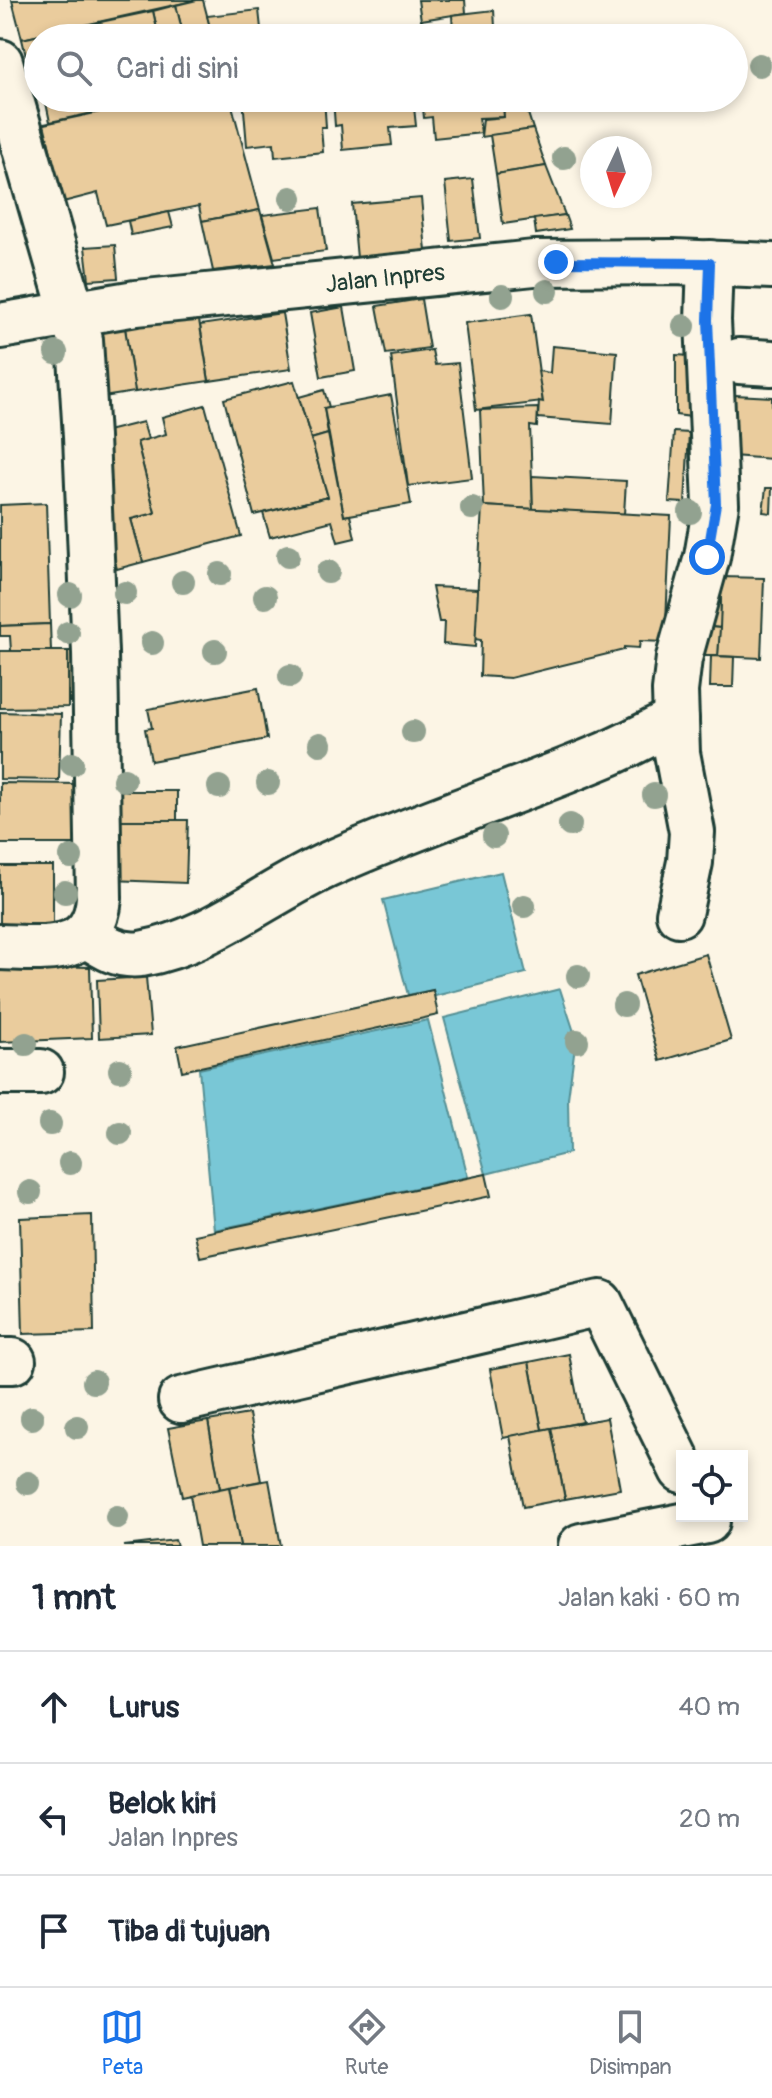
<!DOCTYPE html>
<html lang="id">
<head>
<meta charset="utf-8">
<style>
  body { margin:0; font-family:Pangolin,sans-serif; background:#f2f2f3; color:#1f2937 }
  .controls { position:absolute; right:24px; bottom:24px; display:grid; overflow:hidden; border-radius:0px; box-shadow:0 4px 12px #0003 }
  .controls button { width:72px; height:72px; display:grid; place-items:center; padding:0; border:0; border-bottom:2px solid #e0e1e3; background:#fff; color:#1f2937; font:40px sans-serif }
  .compass { position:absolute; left:580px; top:136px; width:72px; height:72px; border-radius:50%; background:#fff; box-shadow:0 4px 12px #0003; rotate:184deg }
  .stop { position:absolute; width:24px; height:24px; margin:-18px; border:6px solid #1a73e8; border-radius:50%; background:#fff }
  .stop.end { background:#1a73e8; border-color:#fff; box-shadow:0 2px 8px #0008 }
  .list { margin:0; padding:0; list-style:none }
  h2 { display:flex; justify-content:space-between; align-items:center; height:104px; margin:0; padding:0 32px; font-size:34px }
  h2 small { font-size:26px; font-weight:400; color:#747a83 }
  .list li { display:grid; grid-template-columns:52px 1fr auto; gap:24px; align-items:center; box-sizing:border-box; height:112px; padding:0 32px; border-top:2px solid #e0e1e3 }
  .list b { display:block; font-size:30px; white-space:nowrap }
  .list p { margin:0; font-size:26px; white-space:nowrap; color:#747a83 }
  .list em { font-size:26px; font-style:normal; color:#747a83 }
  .icon { flex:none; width:44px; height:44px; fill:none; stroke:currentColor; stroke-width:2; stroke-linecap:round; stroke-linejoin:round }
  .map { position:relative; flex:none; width:772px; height:1546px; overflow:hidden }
  .search { position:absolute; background:#fff; box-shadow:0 4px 12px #0003; left:24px; right:24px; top:24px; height:88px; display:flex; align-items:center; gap:20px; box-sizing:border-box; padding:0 28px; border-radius:44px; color:#747a83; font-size:30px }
  .sheet { height:440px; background:#fff }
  nav { display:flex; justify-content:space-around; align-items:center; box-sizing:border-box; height:112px; border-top:2px solid #e0e1e3; background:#fff; font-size:22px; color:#747a83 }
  nav a { display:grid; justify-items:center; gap:4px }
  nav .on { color:#1a73e8 }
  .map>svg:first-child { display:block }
  .water { fill:#79c7d6; stroke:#559095; stroke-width:2 }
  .building { fill:#eacc9d; stroke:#1f3d34; stroke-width:2 }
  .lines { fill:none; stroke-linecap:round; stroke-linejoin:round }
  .minor-casing { stroke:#1f3d34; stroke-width:50 }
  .minor { stroke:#fcf5e5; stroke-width:44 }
  .tree { fill:#92a290 }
  .route { stroke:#1a73e8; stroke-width:10 }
  .labels { text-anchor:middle; stroke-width:7; stroke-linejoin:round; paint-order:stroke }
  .street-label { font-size:24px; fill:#1f3d34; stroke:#fcf5e5 }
</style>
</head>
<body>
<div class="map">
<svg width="772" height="1546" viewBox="0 0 772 1546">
  <rect width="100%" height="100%" fill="#fcf5e5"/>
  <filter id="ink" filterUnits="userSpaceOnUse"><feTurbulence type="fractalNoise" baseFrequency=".0125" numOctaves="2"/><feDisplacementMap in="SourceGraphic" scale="16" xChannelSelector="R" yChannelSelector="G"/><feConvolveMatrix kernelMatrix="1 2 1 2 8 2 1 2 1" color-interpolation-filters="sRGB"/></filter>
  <g filter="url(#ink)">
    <!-- water -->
    <g class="water">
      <path d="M501,872l25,101 -91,23 -2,-6 -25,5 -25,-95z"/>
      <path d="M560,989l16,49 -8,60 1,55 -83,21 -42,-156z"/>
      <path d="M428,1020l40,157 -254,53 -15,-161z"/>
    </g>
    <!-- building -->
    <g class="building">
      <path d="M12,0h185l-175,39z"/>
      <path d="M197,0h6l10,38h-29l-8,-33z"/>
      <path d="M418,0h47l1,13 -45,7z"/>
      <path d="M176,5l8,33h-25l-6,-27z"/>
      <path d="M259,10l3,28h-49l-6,-22z"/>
      <path d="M494,10l1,17 -42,5 -1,-17z"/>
      <path d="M153,11l6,27h-84l-3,-10z"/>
      <path d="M495,27l1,11h-80v-3z"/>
      <path d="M72,28l3,10h-37v43l-6,1 -10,-43z"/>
      <path d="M45,98h44l4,15 -43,9z"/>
      <path d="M89,98h76l-72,15z"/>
      <path d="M165,98h65l30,112 -58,11 -3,-15 -93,19 -8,-32 -35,9 -19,-78z"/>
      <path d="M243,98h81l2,29h-5l2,25 -48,5 -1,-14 -27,3z"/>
      <path d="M333,98h80l3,28 -26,2 2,17 -49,5 -2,-25 -6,1z"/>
      <path d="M422,98h81l1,19 -25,1 2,15 -47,5 -2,-21 -8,1z"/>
      <path d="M503,98h20l10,31 -52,8 2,-18 21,-2z"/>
      <path d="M533,129l13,37 -50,8 -6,-39z"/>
      <path d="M546,166l19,49 -62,9 -7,-50z"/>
      <path d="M473,179l7,59 -29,3 -6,-59z"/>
      <path d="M421,198l5,53 -69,7 -5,-54z"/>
      <path d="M320,208l6,43 -52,7 -12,-43z"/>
      <path d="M260,210l15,54 -62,7 -11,-50z"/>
      <path d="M169,212l4,15 -42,8 -3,-14z"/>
      <path d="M565,215l5,14 -34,5 -2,-15z"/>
      <path d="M115,245l3,33 -29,2 -4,-33z"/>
      <path d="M421,299l8,49 -43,6 -9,-48z"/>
      <path d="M344,307l11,64 -34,6 -11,-64z"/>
      <path d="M282,313l9,56 -82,12 -9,-56z"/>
      <path d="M198,314l11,67 -74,11 -10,-64z"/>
      <path d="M531,314l12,88 -67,8 -11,-87z"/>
      <path d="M125,328l10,64 -32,5 -6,-65z"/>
      <path d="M552,346l65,6 -5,72 -74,-6 1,-17 4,1 -5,-31 12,2z"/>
      <path d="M432,350l3,15 23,-2 14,115 -64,8 -17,-130z"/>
      <path d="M676,355l15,1 1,61 -16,-2z"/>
      <path d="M294,381l34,116 -74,18 -30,-116z"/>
      <path d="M324,390l5,17 -5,1 4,26 -17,5 -12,-42z"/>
      <path d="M391,395l20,109 -67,12 -20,-108z"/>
      <path d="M735,395l37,2v62l-40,-3z"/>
      <path d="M205,405l36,131 -98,26 -12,-43 24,-6 -18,-71 29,-8 -4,-17z"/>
      <path d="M538,408l-1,19 -7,-1 3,83 -49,-3 -4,-96z"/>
      <path d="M143,422l5,17 -11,3 18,71 -24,6 12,43 -26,7 -12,-45 -2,-92z"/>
      <path d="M674,432l15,1 -4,70 -16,-1z"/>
      <path d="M328,434l16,82 6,-1 5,23 -17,4 -6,-21 -62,16 -7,-24 65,-16 -17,-58z"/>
      <path d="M532,476l94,5 -2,33 -91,-5z"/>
      <path d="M766,488h6l-1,25 -8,-1z"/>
      <path d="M46,503l4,121 -50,2v-121z"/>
      <path d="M482,506l189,10 -6,126 -25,-1 -1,7 -15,-1v3l-114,28 -30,-2 1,-36 -6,-1z"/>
      <path d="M722,577l42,1 -3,80 -43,-2z"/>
      <path d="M432,587l46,2 -3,58 -32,-3 1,-22h-5z"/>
      <path d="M711,600h10l-1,28 -10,-1z"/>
      <path d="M50,624l1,27h-40l-1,-15h-10v-10z"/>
      <path d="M710,627l10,1 -2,28h-20z"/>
      <path d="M0,651h68v56l-68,1z"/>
      <path d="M68,651h12l1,51h-12z"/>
      <path d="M711,656l23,1 -1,30h-23z"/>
      <path d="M258,688l9,51 -116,22 -6,-32 7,-1 -4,-19z"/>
      <path d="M0,712l61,2 -2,66 -59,-1z"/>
      <path d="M0,783l80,1 1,60h-81z"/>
      <path d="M120,791h57v29l-58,1z"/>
      <path d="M114,820h74l-2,63 -74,-3z"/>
      <path d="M0,866h53v62l-53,1z"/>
      <path d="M706,954l25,86 -71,21 -25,-86z"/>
      <path d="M0,965l90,2 2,71 -92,4z"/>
      <path d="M146,977l5,58 -52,3 -2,-58z"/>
      <path d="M433,990l5,25 -256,56 -5,-25z"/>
      <path d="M486,1174l5,22 -291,61 -5,-22z"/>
      <path d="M92,1215l2,117 -71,2 -3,-116z"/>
      <path d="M569,1354l13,68 -40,8 -13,-68z"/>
      <path d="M529,1362l13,68 -39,8 -13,-69z"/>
      <path d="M249,1414l12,67 -41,8 -12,-68z"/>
      <path d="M607,1418l13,71 -55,10 -14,-71z"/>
      <path d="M208,1421l12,68 -38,8 -14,-69z"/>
      <path d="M551,1428l14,71 -42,8 -13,-71z"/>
      <path d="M269,1480l12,66h-41l-11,-59z"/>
      <path d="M229,1487l11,59h-41l-9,-51z"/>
      <path d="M175,1540l2,6h-53z"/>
    </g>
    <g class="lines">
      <defs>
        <g id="minor">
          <path d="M0,62l80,278 6,97 9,216 4,245c-5,59 -55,50 -99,49"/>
          <path d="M0,326l136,-23 398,-40 140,-1 98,4"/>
          <path d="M739,361l33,2"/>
          <path d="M679,914l11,-52 2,-30 -15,-79 -2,-62 4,-33 28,-101 9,-53 -8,-184 2,-57"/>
          <path d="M85,934c18,12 33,23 56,20 70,-12 127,-63 191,-91 90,-40 183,-70 273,-108 24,-10 47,-23 71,-35"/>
          <path d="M0,1072h41"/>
          <path d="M0,1361h13"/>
          <path d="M181,1400l419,-97 82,167"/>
          <path d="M581,1546l126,-25"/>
        </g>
      </defs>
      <!-- minor casing -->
      <use href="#minor" class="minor-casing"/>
      <!-- minor -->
      <use href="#minor" class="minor"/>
    </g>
    <!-- trees -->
    <g class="tree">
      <circle cx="759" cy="65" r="12"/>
      <circle cx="564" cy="158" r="12"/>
      <circle cx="291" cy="198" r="12"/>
      <circle cx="547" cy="291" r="12"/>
      <circle cx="502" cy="296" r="12"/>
      <circle cx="684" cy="326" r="12"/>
      <circle cx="56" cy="353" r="12"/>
      <circle cx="472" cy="508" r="12"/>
      <circle cx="690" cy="512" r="12"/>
      <circle cx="288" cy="556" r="12"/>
      <circle cx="328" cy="572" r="12"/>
      <circle cx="220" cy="574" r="12"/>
      <circle cx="183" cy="582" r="12"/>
      <circle cx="125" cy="593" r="12"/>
      <circle cx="70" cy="595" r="12"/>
      <circle cx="265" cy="597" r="12"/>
      <circle cx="68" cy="633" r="12"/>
      <circle cx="152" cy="643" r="12"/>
      <circle cx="215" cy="651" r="12"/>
      <circle cx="290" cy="676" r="12"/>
      <circle cx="413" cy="732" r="12"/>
      <circle cx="320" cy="744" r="12"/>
      <circle cx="72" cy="764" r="12"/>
      <circle cx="124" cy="780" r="12"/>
      <circle cx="268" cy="783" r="12"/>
      <circle cx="219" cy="787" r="12"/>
      <circle cx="654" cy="795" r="12"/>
      <circle cx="570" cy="825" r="12"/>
      <circle cx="494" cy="836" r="12"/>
      <circle cx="71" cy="857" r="12"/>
      <circle cx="65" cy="892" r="12"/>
      <circle cx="524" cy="906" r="12"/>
      <circle cx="578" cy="976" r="12"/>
      <circle cx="624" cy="1005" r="12"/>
      <circle cx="577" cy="1041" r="12"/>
      <circle cx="26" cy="1044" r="12"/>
      <circle cx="120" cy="1070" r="12"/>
      <circle cx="50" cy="1124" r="12"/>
      <circle cx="120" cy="1133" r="12"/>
      <circle cx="70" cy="1163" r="12"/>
      <circle cx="30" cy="1192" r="12"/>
      <circle cx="94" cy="1382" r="12"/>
      <circle cx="32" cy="1418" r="12"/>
      <circle cx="77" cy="1427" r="12"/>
      <circle cx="28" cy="1483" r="12"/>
      <circle cx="117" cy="1517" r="12"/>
    </g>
  </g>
  <g class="lines" filter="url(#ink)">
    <!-- route -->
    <path class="route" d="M556,262l154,1 -2,57 8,184 -9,53"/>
  </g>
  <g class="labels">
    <!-- street labels -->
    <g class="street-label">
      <text transform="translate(385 278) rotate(-6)" y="8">Jalan Inpres</text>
    </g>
  </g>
</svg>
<div class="controls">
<button><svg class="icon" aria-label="locate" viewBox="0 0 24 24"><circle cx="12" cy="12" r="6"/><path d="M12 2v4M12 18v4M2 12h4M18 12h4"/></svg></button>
</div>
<svg class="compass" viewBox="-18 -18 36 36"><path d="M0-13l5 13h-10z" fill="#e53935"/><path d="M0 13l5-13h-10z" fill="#747a83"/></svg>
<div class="stop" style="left:707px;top:557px"></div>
<div class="stop end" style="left:556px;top:262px"></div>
<div class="search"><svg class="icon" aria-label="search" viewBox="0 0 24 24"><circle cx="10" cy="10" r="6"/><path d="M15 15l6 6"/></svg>Cari di sini</div>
</div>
<section class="sheet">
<h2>1 mnt<small>Jalan kaki · 60 m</small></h2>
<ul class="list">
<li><svg class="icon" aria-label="ahead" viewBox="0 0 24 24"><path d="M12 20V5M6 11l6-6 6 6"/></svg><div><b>Lurus</b></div><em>40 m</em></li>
<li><svg class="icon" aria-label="left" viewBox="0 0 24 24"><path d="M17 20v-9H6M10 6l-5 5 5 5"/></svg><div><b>Belok kiri</b><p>Jalan Inpres</p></div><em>20 m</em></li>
<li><svg class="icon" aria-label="arrive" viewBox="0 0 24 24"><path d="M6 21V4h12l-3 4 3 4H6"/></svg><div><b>Tiba di tujuan</b></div></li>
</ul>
</section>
<nav>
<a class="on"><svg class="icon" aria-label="map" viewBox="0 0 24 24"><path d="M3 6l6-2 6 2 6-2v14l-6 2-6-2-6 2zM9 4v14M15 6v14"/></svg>Peta</a>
<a><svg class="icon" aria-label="directions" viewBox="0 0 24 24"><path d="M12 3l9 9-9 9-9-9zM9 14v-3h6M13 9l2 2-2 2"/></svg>Rute</a>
<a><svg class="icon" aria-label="saved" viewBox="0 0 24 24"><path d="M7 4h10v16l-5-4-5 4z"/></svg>Disimpan</a>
</nav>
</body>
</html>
